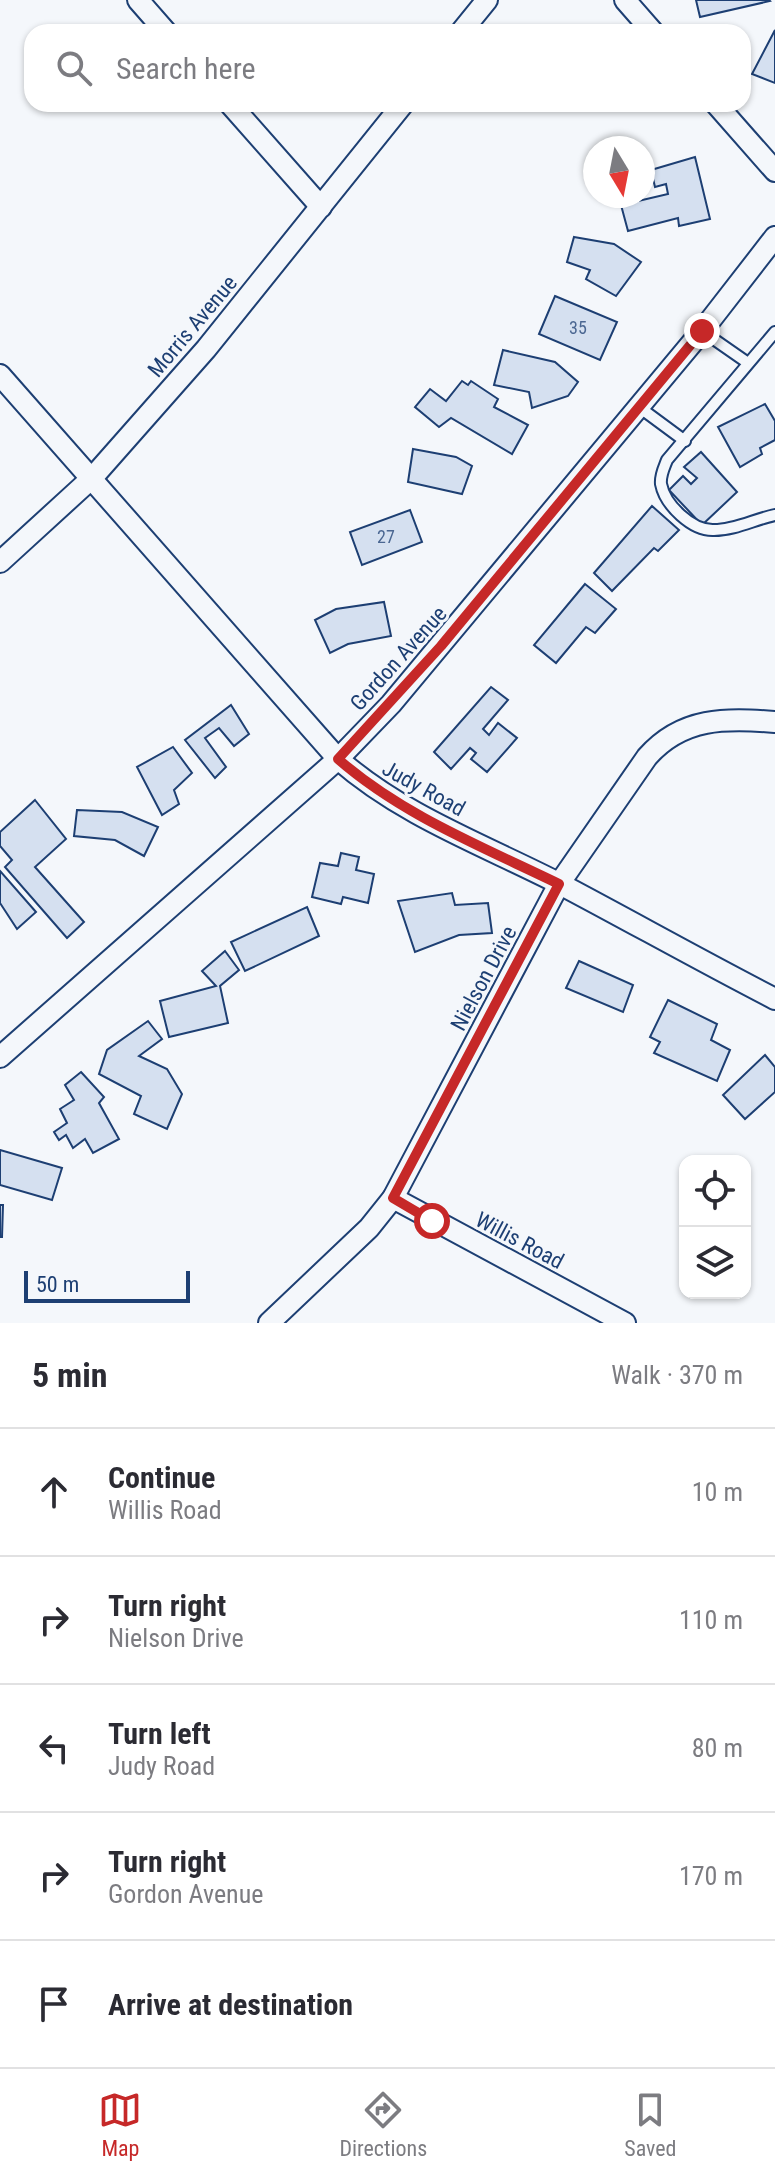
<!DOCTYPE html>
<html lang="en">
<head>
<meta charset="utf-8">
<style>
  body { margin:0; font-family:"Roboto Condensed",sans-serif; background:#f7f7f7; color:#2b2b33 }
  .controls { position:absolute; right:24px; bottom:24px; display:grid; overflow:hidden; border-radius:16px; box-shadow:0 2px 6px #0004 }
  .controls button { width:72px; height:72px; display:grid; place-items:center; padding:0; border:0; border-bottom:2px solid #e1e1e2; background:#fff; color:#2b2b33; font:40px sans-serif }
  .compass { position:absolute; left:583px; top:136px; width:72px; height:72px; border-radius:50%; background:#fff; box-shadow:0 2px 6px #0004; rotate:170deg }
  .scale { position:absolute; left:24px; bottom:20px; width:166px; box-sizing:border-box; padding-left:8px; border:4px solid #1d3f73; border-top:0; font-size:22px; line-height:28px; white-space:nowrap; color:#1d3f73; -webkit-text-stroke:6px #f4f7fb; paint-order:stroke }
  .stop { position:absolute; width:24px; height:24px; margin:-18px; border:6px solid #c62828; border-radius:50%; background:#fff }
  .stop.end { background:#c62828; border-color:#fff; box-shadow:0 2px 8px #0008 }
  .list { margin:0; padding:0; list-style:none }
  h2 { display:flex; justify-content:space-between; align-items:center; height:104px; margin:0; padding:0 32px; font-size:34px }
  h2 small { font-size:26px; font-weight:400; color:#7c7c81 }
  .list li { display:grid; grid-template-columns:52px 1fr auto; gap:24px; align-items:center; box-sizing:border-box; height:128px; padding:0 32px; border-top:2px solid #e1e1e2 }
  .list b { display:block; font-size:30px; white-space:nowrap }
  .list p { margin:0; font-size:26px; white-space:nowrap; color:#7c7c81 }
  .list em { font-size:26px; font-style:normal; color:#7c7c81 }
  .icon { flex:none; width:44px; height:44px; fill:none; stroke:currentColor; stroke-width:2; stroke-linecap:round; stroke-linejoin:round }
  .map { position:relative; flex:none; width:775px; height:1323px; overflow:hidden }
  .search { position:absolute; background:#fff; box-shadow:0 2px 6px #0004; left:24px; right:24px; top:24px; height:88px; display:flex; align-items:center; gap:20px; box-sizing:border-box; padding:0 28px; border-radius:24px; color:#7c7c81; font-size:30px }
  .sheet { height:744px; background:#fff }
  nav { display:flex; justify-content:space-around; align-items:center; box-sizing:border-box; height:112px; border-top:2px solid #e1e1e2; background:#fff; font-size:22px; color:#7c7c81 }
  nav a { display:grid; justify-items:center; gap:4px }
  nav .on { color:#c62828 }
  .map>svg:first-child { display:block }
  .building { fill:#d5e0f0; stroke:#1d3f73; stroke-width:2 }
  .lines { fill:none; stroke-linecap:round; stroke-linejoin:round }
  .lane-casing { stroke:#1d3f73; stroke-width:14 }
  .street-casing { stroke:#1d3f73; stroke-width:24 }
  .lane { stroke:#f4f7fb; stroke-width:10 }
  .street { stroke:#f4f7fb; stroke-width:20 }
  .route { stroke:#c62828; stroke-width:10 }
  .labels { text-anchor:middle; stroke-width:6; stroke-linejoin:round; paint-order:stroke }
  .number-label { font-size:18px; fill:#4b6792 }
  .street-label { font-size:22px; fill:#1d3f73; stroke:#f4f7fb }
</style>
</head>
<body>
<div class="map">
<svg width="775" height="1323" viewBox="0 0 775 1323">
  <rect width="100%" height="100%" fill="#f4f7fb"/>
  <!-- building -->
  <g class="building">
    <path d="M696,0h73l1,1 -70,16z"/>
    <path d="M775,30v53l-23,-9z"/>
    <path d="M695,157l15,62 -31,7 -1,-8 -50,13 -7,-26 47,-11 -2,-10 -11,3 -4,-17z"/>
    <path d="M574,237l40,7 27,18 -25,34 -30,-17 4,-9 -23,-8z"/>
    <path d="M555,296l62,26 -17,38 -61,-26z"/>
    <path d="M503,350l52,12 23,20 -10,14 -36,12 -3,-16 -35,-7z"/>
    <path d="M462,381l6,4 3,-4 27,18 -4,8 34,18 -16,29 -61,-36 -12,9 -24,-20 15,-18 16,12z"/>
    <path d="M765,404l10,17v19l-15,8 2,6 -22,13 -22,-40z"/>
    <path d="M413,449l43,8 16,9 -10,28 -54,-12z"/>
    <path d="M701,452l36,40 -35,33 -33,-35 14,-14 8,8 6,-6 -13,-11z"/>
    <path d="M652,506l27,24 -21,21 -4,-3 -42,43 -18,-18z"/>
    <path d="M410,510l12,32 -60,23 -12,-33z"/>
    <path d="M585,584l31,25 -21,24 -9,-6 -30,36 -22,-18z"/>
    <path d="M384,602l7,34 -43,8 -18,9 -15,-33 21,-11z"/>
    <path d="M491,687l17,13 -25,29 6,6 9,-12 19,15 -30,34 -16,-13 5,-6 -6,-5 -19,21 -17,-17z"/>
    <path d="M231,705l18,29 -15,12 -15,-18 -14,10 21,29 -11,11 -30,-38z"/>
    <path d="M173,747l19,26 -18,17 5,14 -17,11 -25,-48z"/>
    <path d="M35,800l31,39 -31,28 49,55 -17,16 -62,-71 7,-7 -12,-14v-14z"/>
    <path d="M77,810l45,2 36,15 -14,29 -29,-16 -41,-4z"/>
    <path d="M341,853l18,4 -3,13 18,4 -6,29 -25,-6 -2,7 -29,-7 8,-34 18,3z"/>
    <path d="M0,871l36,41 -19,17 -17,-26z"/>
    <path d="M452,893l3,12 33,-2 4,30 -33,2 -44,17 -17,-51z"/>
    <path d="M307,907l12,29 -74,35 -14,-29z"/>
    <path d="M225,951l14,19 -19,16 8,37 -59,14 -9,-36 56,-15 -14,-15z"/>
    <path d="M579,961l54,24 -10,27 -57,-24z"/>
    <path d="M668,1000l49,24 -6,16 19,10 -13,31 -63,-28 6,-11 -10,-5z"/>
    <path d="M148,1021l14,18 -23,17 28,13 15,25 -15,35 -33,-15 7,-18 -42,-22 8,-24z"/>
    <path d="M765,1055l10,12v25l-30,27 -22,-24z"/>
    <path d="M81,1072l23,25 -5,6 20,36 -26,14 -8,-14 -12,9 -7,-13 -7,5 -5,-8 13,-9 -7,-14 14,-9 -9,-15z"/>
    <path d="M0,1150l62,18 -10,32 -52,-15z"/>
    <path d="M0,1205h3l-1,32h-2z"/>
  </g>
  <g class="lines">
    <defs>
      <g id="lane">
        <path d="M702,331l46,32"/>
        <path d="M775,332l-108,128c-3,8 -7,15 -6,24 4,21 31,47 53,46 21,0 41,-11 61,-15"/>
        <path d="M639,407l46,34"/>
      </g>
      <g id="street">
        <path d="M138,0l28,32"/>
        <path d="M625,0l28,32"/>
        <path d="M461,32l26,-32"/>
        <path d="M230,104l91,103"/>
        <path d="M716,104l59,67"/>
        <path d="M0,375l338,384c65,57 146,86 222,125 72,38 143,78 215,115"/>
        <path d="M0,562l93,-85 113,-128 197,-245"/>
        <path d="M0,1057l338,-298 53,-55 311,-373 73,-94"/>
        <path d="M393,1198l232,125"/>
        <path d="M269,1323l100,-95 24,-30 166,-314 88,-127c35,-40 79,-39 128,-35"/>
      </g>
    </defs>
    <!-- lane casing -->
    <use href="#lane" class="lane-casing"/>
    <!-- street casing -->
    <use href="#street" class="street-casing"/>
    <!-- lane -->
    <use href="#lane" class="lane"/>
    <!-- street -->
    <use href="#street" class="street"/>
  </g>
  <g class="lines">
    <!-- route -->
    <path class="route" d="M432,1221l-39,-23 166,-314c-76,-37 -157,-69 -221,-125l103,-113 261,-315"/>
  </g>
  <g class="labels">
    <!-- number labels -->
    <g class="number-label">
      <text x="578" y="334">35</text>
      <text x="386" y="543">27</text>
    </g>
    <!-- street labels -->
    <g class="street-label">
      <text transform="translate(192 326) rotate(-50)" y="8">Morris Avenue</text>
      <text transform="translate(398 658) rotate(-48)" y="8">Gordon Avenue</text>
      <text transform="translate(424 788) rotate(29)" y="8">Judy Road</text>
      <text transform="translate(483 978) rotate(-62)" y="8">Nielson Drive</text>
      <text transform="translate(520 1240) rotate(28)" y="8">Willis Road</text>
    </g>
  </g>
</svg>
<div class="controls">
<button><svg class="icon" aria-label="locate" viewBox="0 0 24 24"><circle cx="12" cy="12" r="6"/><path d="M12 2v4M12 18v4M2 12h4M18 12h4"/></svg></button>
<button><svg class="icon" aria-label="layers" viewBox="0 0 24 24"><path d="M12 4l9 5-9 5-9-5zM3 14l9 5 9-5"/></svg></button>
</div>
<svg class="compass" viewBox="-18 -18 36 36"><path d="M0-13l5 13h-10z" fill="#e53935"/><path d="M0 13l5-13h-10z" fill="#7c7c81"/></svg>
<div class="scale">50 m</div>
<div class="stop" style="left:432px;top:1221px"></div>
<div class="stop end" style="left:702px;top:331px"></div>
<div class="search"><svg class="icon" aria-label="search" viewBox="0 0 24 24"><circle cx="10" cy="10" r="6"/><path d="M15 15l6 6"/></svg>Search here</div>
</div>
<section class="sheet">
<h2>5 min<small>Walk · 370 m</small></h2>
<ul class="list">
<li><svg class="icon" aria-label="ahead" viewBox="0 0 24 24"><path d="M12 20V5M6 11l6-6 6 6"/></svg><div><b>Continue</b><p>Willis Road</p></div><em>10 m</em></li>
<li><svg class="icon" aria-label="right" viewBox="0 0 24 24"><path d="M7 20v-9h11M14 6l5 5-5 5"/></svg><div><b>Turn right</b><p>Nielson Drive</p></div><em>110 m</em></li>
<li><svg class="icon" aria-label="left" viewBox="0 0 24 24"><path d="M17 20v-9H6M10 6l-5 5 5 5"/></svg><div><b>Turn left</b><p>Judy Road</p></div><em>80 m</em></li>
<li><svg class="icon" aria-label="right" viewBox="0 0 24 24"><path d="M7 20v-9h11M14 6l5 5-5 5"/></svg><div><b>Turn right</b><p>Gordon Avenue</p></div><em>170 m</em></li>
<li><svg class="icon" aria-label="arrive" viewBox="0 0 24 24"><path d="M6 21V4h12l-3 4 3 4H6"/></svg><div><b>Arrive at destination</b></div></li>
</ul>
</section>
<nav>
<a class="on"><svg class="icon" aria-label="map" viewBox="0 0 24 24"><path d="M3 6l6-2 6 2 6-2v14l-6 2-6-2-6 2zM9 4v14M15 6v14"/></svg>Map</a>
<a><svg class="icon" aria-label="directions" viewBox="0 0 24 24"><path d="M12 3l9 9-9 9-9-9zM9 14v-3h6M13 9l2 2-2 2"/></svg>Directions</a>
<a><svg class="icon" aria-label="saved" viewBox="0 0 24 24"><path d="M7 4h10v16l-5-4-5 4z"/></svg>Saved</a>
</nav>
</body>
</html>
